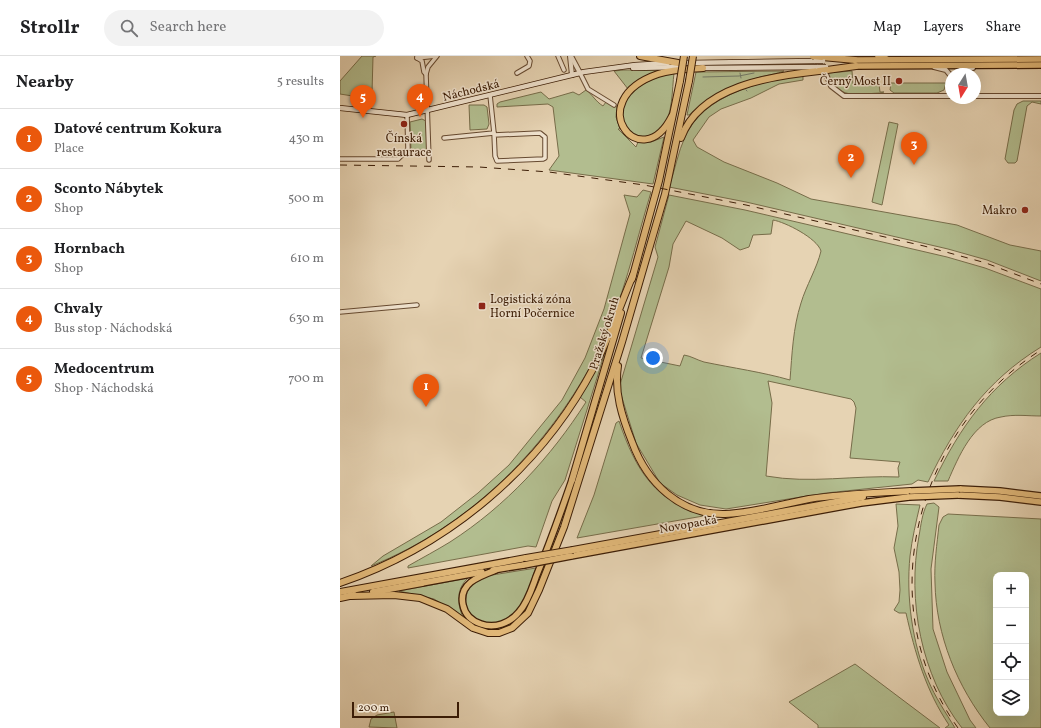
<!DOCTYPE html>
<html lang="en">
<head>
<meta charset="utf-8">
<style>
  body { margin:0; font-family:Vollkorn,serif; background:#f2f2f2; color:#202124 }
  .controls { position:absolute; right:12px; bottom:12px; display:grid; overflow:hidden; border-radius:8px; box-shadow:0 4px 16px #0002 }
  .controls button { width:36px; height:36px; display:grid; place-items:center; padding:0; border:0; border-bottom:1px solid #e0e0e0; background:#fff; color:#202124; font:20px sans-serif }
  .compass { position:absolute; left:605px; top:12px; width:36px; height:36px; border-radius:50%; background:#fff; box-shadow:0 4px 16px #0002; rotate:191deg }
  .scale { position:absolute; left:12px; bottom:10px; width:107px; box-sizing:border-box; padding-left:4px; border:2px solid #3c1d06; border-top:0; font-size:11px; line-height:14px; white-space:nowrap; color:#3c1d06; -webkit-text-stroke:3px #efe2ce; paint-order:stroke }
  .you { position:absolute; left:313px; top:302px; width:14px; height:14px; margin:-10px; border:3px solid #fff; border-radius:50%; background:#1a73e8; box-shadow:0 0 0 6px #1a73e833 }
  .badge { display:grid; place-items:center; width:26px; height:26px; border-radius:50%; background:#ea580c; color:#fff; font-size:13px; font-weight:700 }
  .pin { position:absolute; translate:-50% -33px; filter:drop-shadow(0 1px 2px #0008) }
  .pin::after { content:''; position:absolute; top:21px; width:14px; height:12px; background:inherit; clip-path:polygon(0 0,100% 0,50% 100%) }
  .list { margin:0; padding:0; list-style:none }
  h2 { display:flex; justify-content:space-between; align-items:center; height:52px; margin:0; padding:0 16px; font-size:17px }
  h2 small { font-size:13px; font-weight:400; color:#757577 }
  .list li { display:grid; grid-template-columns:26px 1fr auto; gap:12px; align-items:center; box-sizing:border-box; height:60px; padding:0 16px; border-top:1px solid #e0e0e0 }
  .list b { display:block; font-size:15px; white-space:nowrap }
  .list p { margin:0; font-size:13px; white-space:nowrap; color:#757577 }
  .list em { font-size:13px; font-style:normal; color:#757577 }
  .icon { flex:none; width:22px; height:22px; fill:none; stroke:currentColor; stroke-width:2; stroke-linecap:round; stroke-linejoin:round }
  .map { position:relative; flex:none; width:701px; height:672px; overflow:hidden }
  header { display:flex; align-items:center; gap:24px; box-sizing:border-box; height:56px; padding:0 20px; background:#fff; border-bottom:1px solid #e0e0e0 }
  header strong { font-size:19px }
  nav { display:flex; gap:22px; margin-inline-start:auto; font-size:14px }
  .search { width:280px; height:36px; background:#f2f2f2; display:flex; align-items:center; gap:10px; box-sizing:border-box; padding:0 14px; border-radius:22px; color:#757577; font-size:15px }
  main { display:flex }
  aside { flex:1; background:#fff }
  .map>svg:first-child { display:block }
  .green { fill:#b2bd8f; stroke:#776d4a; fill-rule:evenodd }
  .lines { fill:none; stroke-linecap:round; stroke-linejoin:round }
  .stream { stroke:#737a68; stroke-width:1 }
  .minor-casing { stroke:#664a31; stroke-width:5.5 }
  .tertiary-casing { stroke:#664a31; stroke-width:6 }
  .secondary-casing { stroke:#3c1d06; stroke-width:6 }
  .primary-casing { stroke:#3c1d06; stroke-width:8 }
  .trunk-casing { stroke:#3c1d06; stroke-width:8 }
  .motorway-casing { stroke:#3c1d06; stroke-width:8 }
  .minor { stroke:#efe2ce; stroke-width:3.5 }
  .tertiary { stroke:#efe2ce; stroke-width:4 }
  .secondary { stroke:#efe2ce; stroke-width:4.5 }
  .primary { stroke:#e3ba7a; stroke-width:5.5 }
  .trunk { stroke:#e3ba7a; stroke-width:5.5 }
  .motorway { stroke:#e3ba7a; stroke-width:6 }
  .rail { stroke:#3c1d06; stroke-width:1; stroke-dasharray:7 7; stroke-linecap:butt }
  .secondary-bridge-casing { stroke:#3c1d06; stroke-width:6; stroke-linecap:butt }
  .trunk-bridge-casing { stroke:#3c1d06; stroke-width:8; stroke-linecap:butt }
  .motorway-bridge-casing { stroke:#3c1d06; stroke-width:8; stroke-linecap:butt }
  .secondary-bridge { stroke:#efe2ce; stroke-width:4.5 }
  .trunk-bridge { stroke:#e3ba7a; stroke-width:5.5 }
  .motorway-bridge { stroke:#e3ba7a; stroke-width:6 }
  .poi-dot { fill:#8f2418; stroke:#efe2ce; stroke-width:1.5 }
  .labels { text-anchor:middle; stroke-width:3; stroke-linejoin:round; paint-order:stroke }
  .poi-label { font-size:12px; fill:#3c1d06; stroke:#efe2ce; text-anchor:end }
  .street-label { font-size:12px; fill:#3c1d06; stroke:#efe2ce }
</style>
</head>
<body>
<header>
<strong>Strollr</strong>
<div class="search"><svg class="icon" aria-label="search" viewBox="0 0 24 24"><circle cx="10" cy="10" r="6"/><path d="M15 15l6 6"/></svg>Search here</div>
<nav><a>Map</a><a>Layers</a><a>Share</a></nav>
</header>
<main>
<aside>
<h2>Nearby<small>5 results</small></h2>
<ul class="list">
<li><span class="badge">1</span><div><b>Datové centrum Kokura</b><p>Place</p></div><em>430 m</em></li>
<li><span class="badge">2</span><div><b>Sconto Nábytek</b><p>Shop</p></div><em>500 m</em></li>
<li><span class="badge">3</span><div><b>Hornbach</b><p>Shop</p></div><em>610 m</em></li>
<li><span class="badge">4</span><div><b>Chvaly</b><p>Bus stop · Náchodská</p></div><em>630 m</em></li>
<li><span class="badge">5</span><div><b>Medocentrum</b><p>Shop · Náchodská</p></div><em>700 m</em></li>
</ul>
</aside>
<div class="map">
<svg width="701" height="672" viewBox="0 0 701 672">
  <rect width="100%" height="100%" fill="#e6d3b3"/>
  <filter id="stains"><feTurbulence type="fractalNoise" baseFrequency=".005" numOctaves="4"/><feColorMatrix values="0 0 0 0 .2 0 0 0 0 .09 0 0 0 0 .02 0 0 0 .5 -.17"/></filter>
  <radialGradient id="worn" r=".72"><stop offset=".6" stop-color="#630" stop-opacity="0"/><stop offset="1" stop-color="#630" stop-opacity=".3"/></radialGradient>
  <!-- green -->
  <g class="green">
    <path d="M22,0h14l-3,1 -1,36h-7v5l-25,-4v-13z"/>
    <path d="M284,14h38l-23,10 -11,9 -14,-18z"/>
    <path d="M444,15c-7,3 -16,4 -24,6 -26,8 -52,19 -71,38h-2l9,-43z"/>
    <path d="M512,15l1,13h26l1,8h4l-4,1c-25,1 -42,7 -53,-20z"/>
    <path d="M334,17c-2,16 -1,42 -12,56 -2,3 -8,4 -11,6 -20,8 -35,-16 -26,-33 9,-17 32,-26 49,-29z"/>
    <path d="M460,19l3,2v3l-24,4 -28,14 -30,11 -12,8 -16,23 4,7 27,15 53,21 34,16 146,26 53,20 31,6v30l-54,-21 -39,-11 -202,-47 -77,-15c6,-17 9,-35 16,-50 18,-42 74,-55 115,-62z"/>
    <path d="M551,27h55l-2,7 -7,3h-43l-4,-3z"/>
    <path d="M246,34c7,5 9,11 17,16l3,-4 11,5 -1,10 4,12h-2l18,18 2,-5h13l13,-5 -11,47 -104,-14 10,-14 -6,-49 -5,-3 -51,3v-3l3,-2 41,-10 8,7 24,-7 6,3z"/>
    <path d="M683,45h18v3l-9,-2 -5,4 -10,55 -2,2h-7l-3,-4 9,-49 3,-6z"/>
    <path d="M129,49h15l3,2 2,17 -2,5 -17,1z"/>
    <path d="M82,63l4,2 1,4v25h-16l-1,-28z"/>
    <path d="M549,66l9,2 -16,81 -10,-3z"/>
    <path d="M303,134l8,2c-16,53 -28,109 -52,158 -48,95 -128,176 -228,216l12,-10 58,-34 37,-29 31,-28 53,-65 23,-42 19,-49 26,-95 -6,-19 13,2z"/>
    <path d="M329,139l76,15 202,47 38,11 56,21v58c-55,34 -86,78 -113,135l-10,-2 -6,4 -86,9 -100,16 -26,-4 -23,-10 -17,-12 -24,-40 -17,-55 39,-131 -3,-10zM433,164c12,2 44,18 48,31 -4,17 -15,35 -20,52 -8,25 -9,51 -11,77 -28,-8 -57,-12 -86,-18 -7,-2 -13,-6 -20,-7l-4,11 -39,-8 28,-91 4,-23 13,-23 36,17 18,12 9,-3 4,-12 18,-1zM428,325l83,18 3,3 2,6 -6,50 50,4 -2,6 1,9c-44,-2 -89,7 -133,-1l6,-73z"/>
    <path d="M266,293l-41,131 -13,21 -16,46 -8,-1 -120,22v-2c14,-8 29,-16 42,-24 56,-36 101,-85 136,-140l-6,-5z"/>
    <path d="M701,297v63c-13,0 -27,-2 -40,1 -28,4 -43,41 -53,64h-14c26,-54 56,-96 107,-128z"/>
    <path d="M279,365c17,50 36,82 90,94l-132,23 17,-43 22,-72z"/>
    <path d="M594,447l5,4 -8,62 2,60 14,43 23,48 6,8h-14c-41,-52 -55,-128 -43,-192 2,-11 3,-22 8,-32z"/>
    <path d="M556,448l24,1c-4,17 -8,34 -10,51 -4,40 2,87 18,124 7,17 18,33 27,48h-10l4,-3c-23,-34 -34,-72 -43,-112h-7l-5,-3 5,-8 1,-12 -1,-18 -5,-24 4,-22z"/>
    <path d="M608,458l93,5v209h-51c-33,-41 -54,-93 -55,-145 -1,-20 2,-39 4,-58l4,-8zM656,519h30v138h-30z"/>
    <path d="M196,512c-6,14 -10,37 -22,47 -23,20 -61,4 -44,-30l16,-9z"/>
    <path d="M128,522c-12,11 -11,26 -5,39l-29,-18 -35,-8z"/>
    <path d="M515,608l85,64h-122v-3l-29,-23z"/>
    <path d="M54,656l3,16 -28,-1 2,-8 6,-4z"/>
  </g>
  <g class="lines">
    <!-- stream -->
    <g class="stream">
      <path d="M400,17l1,5"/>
      <path d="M363,21l36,-1 15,-3"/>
      <path d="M406,34l1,1"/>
    </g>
    <defs>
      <g id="minor">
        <path d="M77,0v2l19,-2"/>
        <path d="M218,0l6,14"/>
        <path d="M77,2l5,3 2,11 2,2"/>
        <path d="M177,17l12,-7 1,-5 -3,-5"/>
        <path d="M240,17l8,16 26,16"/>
        <path d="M154,77l1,23 2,5 46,-2 2,-1v-21l-5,-4 -46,2"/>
        <path d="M104,82l50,-5 -4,-38"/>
        <path d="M0,103h58l10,-10 -1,-34"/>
        <path d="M89,104l-3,-86 2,-7 9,-11"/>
        <path d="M0,256l77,-7"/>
      </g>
      <g id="tertiary">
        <path d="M230,0l2,19"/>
        <path d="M231,0l9,17"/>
        <path d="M479,2l12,28 13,10h107"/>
        <path d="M594,11l12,3 5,6"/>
        <path d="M616,18l6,-5 11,-1"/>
        <path d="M635,40h66"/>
      </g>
      <g id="secondary">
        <path d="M341,7l134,-2"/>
        <path d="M293,12l48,-1"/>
        <path d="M361,12l117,-1"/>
        <path d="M0,52l67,7 177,-43 51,-7 33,-2"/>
      </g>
      <g id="primary">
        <path d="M538,0l9,3"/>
        <path d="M515,4l186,-1"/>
        <path d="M516,10l185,-1"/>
      </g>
      <g id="trunk">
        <path d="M620,433l40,2 41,5"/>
        <path d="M618,439l42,2 41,5"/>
        <path d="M231,500l290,-53 48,-6"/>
        <path d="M153,514l31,-5"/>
        <path d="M156,514c-16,6 -38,13 -33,35 2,10 9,16 18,19 14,5 29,-1 38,-12 9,-10 13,-24 17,-35 13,-32 25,-65 36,-97"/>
        <path d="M82,527l60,-11"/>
      </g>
      <g id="motorway">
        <path d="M300,0l38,7"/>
        <path d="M482,1l33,3"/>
        <path d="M487,14l29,-4"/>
        <path d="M332,60c-31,62 -92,-15 -14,-42 15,-5 30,-5 45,-6"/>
        <path d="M341,82c19,-52 90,-62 138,-67"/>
        <path d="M292,223l27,-98 21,-100"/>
        <path d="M278,310c-4,26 4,51 14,76 15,41 48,73 93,72 28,-1 57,-10 84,-15 34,-5 68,-6 102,-8"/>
        <path d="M232,424l49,-167"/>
        <path d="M233,494l290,-53"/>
        <path d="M0,527c108,-37 201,-115 254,-216 15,-29 26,-61 39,-92"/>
        <path d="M0,536l186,-34"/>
        <path d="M33,536l49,-9"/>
        <path d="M10,540l44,-1 26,3 27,11 26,19 15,5h11l13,-5 16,-15 11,-23 25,-63 58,-185 43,-148 24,-113"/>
        <path d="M0,542l14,-3"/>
      </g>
    </defs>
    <!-- minor casing -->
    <use href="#minor" class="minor-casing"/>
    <!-- tertiary casing -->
    <use href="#tertiary" class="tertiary-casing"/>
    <!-- secondary casing -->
    <use href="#secondary" class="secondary-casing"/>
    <!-- primary casing -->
    <use href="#primary" class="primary-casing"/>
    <!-- trunk casing -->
    <use href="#trunk" class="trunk-casing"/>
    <!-- motorway casing -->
    <use href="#motorway" class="motorway-casing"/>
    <!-- minor -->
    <use href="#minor" class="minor"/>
    <!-- tertiary -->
    <use href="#tertiary" class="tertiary"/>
    <!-- secondary -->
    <use href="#secondary" class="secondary"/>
    <!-- primary -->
    <use href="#primary" class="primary"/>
    <!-- trunk -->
    <use href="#trunk" class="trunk"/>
    <!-- motorway -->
    <use href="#motorway" class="motorway"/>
    <!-- rail -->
    <g class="rail">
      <path d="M0,109l139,2 70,5 95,13 102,20 178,41 62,17 55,21"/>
      <path d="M618,672c-89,-124 -42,-299 83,-378"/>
    </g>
    <defs>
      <g id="secondary-bridge">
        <path d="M475,5h8"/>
        <path d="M478,11h8"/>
      </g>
      <g id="trunk-bridge">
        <path d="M571,435l49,-2"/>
        <path d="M569,441l49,-2"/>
        <path d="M184,509l47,-9"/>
      </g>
      <g id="motorway-bridge">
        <path d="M473,0l9,1"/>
        <path d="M479,15l8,-1"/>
        <path d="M340,25l4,-25"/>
        <path d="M349,25l4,-25"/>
        <path d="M186,502l47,-8"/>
      </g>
    </defs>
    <!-- secondary-bridge casing -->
    <use href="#secondary-bridge" class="secondary-bridge-casing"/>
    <!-- trunk-bridge casing -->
    <use href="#trunk-bridge" class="trunk-bridge-casing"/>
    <!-- motorway-bridge casing -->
    <use href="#motorway-bridge" class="motorway-bridge-casing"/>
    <!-- secondary-bridge -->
    <use href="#secondary-bridge" class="secondary-bridge"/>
    <!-- trunk-bridge -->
    <use href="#trunk-bridge" class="trunk-bridge"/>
    <!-- motorway-bridge -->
    <use href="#motorway-bridge" class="motorway-bridge"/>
  </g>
  <!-- markers -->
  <g class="poi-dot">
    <circle cx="559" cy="25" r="4"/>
    <circle cx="64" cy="68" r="4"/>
    <circle cx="685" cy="154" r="4"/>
    <rect x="138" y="246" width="8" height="8" rx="2"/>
  </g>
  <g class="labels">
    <!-- poi labels -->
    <g class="poi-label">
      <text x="551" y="29">Černý Most II</text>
      <text x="64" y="86" text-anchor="middle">Čínská<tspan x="64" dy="14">restaurace</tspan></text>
      <text x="677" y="158">Makro</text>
      <text x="150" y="247" text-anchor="start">Logistická zóna<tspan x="150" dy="14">Horní Počernice</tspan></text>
    </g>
    <!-- street labels -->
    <g class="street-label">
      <text transform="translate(131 34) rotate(-14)" y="4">Náchodská</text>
      <text transform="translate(264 277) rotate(-73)" y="4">Pražský okruh</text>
      <text transform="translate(348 468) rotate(-10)" y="4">Novopacká</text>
    </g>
  </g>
  <rect width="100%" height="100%" filter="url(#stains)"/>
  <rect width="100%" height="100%" fill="url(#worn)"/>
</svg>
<div class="controls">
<button>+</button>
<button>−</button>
<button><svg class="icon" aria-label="locate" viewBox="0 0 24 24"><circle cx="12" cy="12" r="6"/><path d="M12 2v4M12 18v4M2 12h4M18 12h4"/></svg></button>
<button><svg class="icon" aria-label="layers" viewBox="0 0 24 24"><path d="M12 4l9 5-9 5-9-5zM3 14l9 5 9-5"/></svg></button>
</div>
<svg class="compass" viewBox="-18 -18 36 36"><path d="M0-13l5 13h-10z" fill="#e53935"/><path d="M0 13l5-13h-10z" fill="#757577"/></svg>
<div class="scale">200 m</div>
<div class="you"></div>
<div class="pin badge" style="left:86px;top:351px">1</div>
<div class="pin badge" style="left:511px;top:122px">2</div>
<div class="pin badge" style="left:574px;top:109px">3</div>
<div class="pin badge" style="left:80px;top:61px">4</div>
<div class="pin badge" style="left:23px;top:62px">5</div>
</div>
</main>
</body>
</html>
